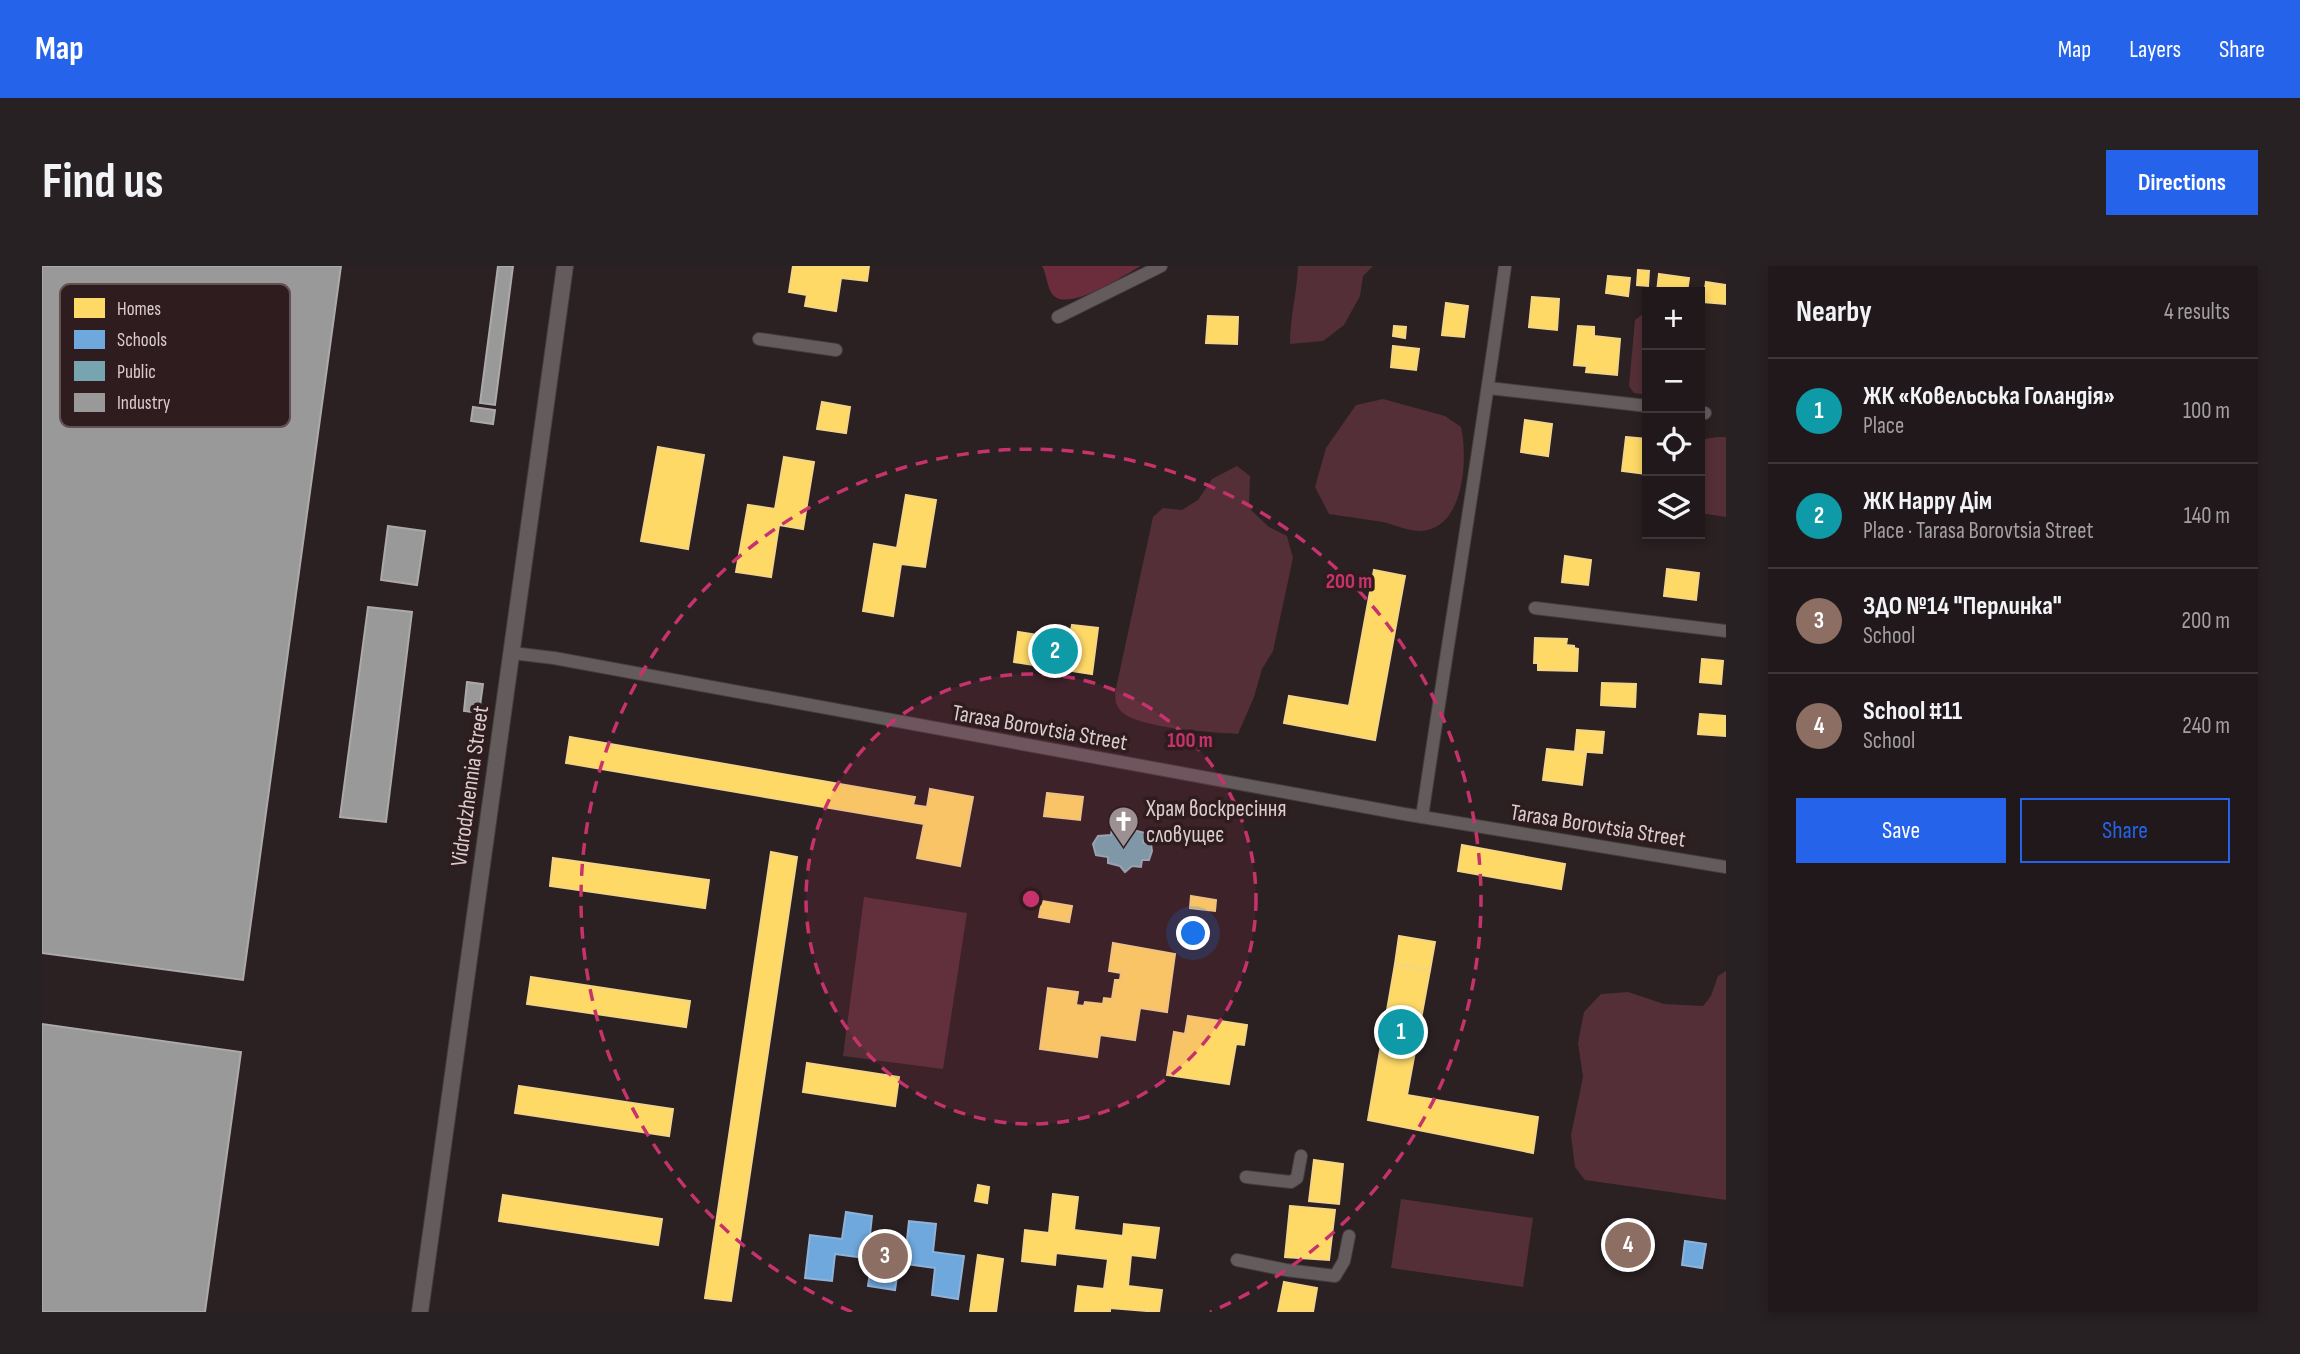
<!DOCTYPE html>
<html lang="en">
<head>
<meta charset="utf-8">
<style>
  body { margin:0; font-family:"Sofia Sans Condensed",sans-serif; background:#282123; color:#f1f3f6 }
  .controls { position:absolute; right:21px; top:21px; display:grid; overflow:hidden; border-radius:0px; box-shadow:0 4px 10px #0003 }
  .controls button { width:63px; height:63px; display:grid; place-items:center; padding:0; border:0; border-bottom:2px solid #3d3739; background:#20181a; color:#f1f3f6; font:35px sans-serif }
  .you { position:absolute; left:1152px; top:668px; width:24px; height:24px; margin:-18px; border:5px solid #fff; border-radius:50%; background:#1a73e8; box-shadow:0 0 0 10px #1a73e833 }
  .badge { display:grid; place-items:center; width:46px; height:46px; border-radius:50%; background:#2563eb; color:#fff; font-size:23px; font-weight:700 }
  .pin { position:absolute; translate:-50% -50%; border:4px solid #fff; box-shadow:0 2px 7px #0006 }
  .list { margin:0; padding:0; list-style:none }
  h2 { display:flex; justify-content:space-between; align-items:center; height:91px; margin:0; padding:0 28px; font-size:30px }
  h2 small { font-size:23px; font-weight:400; color:#a2a0a2 }
  .list li { display:grid; grid-template-columns:46px 1fr auto; gap:21px; align-items:center; box-sizing:border-box; height:105px; padding:0 28px; border-top:2px solid #3d3739 }
  .list b { display:block; font-size:26px; white-space:nowrap }
  .list p { margin:0; font-size:23px; white-space:nowrap; color:#a2a0a2 }
  .list em { font-size:23px; font-style:normal; color:#a2a0a2 }
  .actions { display:flex; gap:14px; padding:21px 28px }
  .actions a { flex:1; padding:16px 0; border:2px solid #2563eb; border-radius:0px; text-align:center; font-size:24px; color:#2563eb }
  .actions .main { background:#2563eb; color:#fff }
  .icon { flex:none; width:38px; height:38px; fill:none; stroke:currentColor; stroke-width:2; stroke-linecap:round; stroke-linejoin:round }
  .map { position:relative; flex:none; width:1684px; height:1046px; overflow:hidden; border-radius:0px }
  header { display:flex; align-items:center; gap:42px; box-sizing:border-box; height:98px; padding:0 35px; background:#2563eb; color:#fff }
  header strong { font-size:33px }
  nav { display:flex; gap:38px; margin-inline-start:auto; font-size:24px }
  .intro { display:flex; align-items:center; justify-content:space-between; box-sizing:border-box; height:168px; padding:0 42px }
  h1 { margin:0; font-size:49px }
  .button { padding:18px 32px; border-radius:0px; background:#2563eb; color:#fff; font-size:24px; font-weight:700 }
  main { display:flex; gap:42px; padding:0 42px }
  aside { flex:1; background:#20181a; border-radius:0px; box-shadow:0 4px 10px #0003 }
  .map>svg:first-child { display:block }
  .green { fill:#552f37 }
  .forest { fill:#6b2d3c }
  .homes { fill:#ffd966; stroke:#f4d586; stroke-width:2 }
  .schools { fill:#6fa8dc; stroke:#8fb3d8; stroke-width:2 }
  .public { fill:#76a5af; stroke:#94b1b9; stroke-width:2 }
  .industry { fill:#999; stroke:#aca9a9; stroke-width:2 }
  .lines { fill:none; stroke-linecap:round; stroke-linejoin:round }
  .minor-casing { stroke:#473d3f; stroke-width:14 }
  .tertiary-casing { stroke:#473d3f; stroke-width:18 }
  .minor { stroke:#645b5d; stroke-width:12 }
  .tertiary { stroke:#645b5d; stroke-width:16 }
  .ring { fill:none; stroke:#c6336c; stroke-width:3.5; stroke-dasharray:12 9 }
  .labels { text-anchor:middle; stroke-width:7; stroke-linejoin:round; paint-order:stroke }
  .street-label { font-size:23px; fill:#dacdcf; stroke:#2f1c1f }
  .poi-label { font-size:23px; fill:#dacdcf; stroke:#2f1c1f; text-anchor:start }
  .key { fill:#2f1c1f; stroke:#625154; stroke-width:2 }
  .key-label { font-size:19px; fill:#dacdcf }
  .centre { fill:#c6336c; stroke:#2f1c1f; stroke-width:3.5 }
  .ring-label { font-size:21px; text-anchor:middle; font-weight:bold; fill:#c6336c; stroke:#2f1c1f; stroke-width:7; stroke-linejoin:round; paint-order:stroke }
</style>
</head>
<body>
<header>
<strong>Map</strong>
<nav><a>Map</a><a>Layers</a><a>Share</a></nav>
</header>
<div class="intro"><h1>Find us</h1><a class="button">Directions</a></div>
<main>
<div class="map">
<svg width="1684" height="1046" viewBox="0 0 1684 1046">
  <rect width="100%" height="100%" fill="#2b2022"/>
  <!-- green -->
  <g class="green">
    <path d="M1256,0h75l-10,10 -3,20 -16,29 -21,16 -33,3c0,-27 7,-51 8,-78z"/>
    <path d="M1605,45v84l-13,-2 -5,-7 6,-66z"/>
    <path d="M1341,133l62,17 16,11c7,30 4,103 -41,104 -11,0 -25,-6 -37,-9 -18,-3 -36,-5 -54,-8l-14,-27 11,-39 30,-43z"/>
    <path d="M1675,171h9v80l-26,-4v-73z"/>
    <path d="M1195,200l13,10 -1,32 20,19 18,9 6,22 -20,93 -11,18 -8,28 -16,37c-25,-2 -102,-5 -118,-24 -8,-9 -4,-21 -2,-31l35,-162 10,-9 19,2 16,-10 14,-21z"/>
    <path d="M822,631l103,16 -24,156 -100,-13z"/>
    <path d="M1684,705v229l-141,-20 -10,-13 -4,-32 12,-58 -5,-34 6,-31 17,-18 27,-2 36,12 39,2 8,-10 7,-20z"/>
    <path d="M1359,933l132,19 -10,69 -132,-19z"/>
  </g>
  <!-- forest -->
  <path class="forest" d="M1000,0h99c-17,9 -70,45 -87,30 -7,-6 -7,-22 -12,-30z"/>
  <!-- homes -->
  <g class="homes">
    <path d="M751,0h76l-2,15 -26,-3 -5,33 -31,-5 2,-11 -18,-3z"/>
    <path d="M1596,4l11,1 -1,15 -11,-1z"/>
    <path d="M1617,8l30,4 -2,14h-30z"/>
    <path d="M1566,10l22,2 -2,18 -22,-3z"/>
    <path d="M1664,16l20,3v19l-23,-2z"/>
    <path d="M1490,31l27,2 -2,31 -28,-3z"/>
    <path d="M1404,37l22,3 -4,31 -22,-2z"/>
    <path d="M1166,50l30,1 -1,27 -31,-1z"/>
    <path d="M1352,60l12,1 -1,11 -12,-2z"/>
    <path d="M1536,60l16,1v9l26,3 -3,36 -31,-3 1,-6 -13,-1z"/>
    <path d="M1351,80l26,3 -3,21 -25,-3z"/>
    <path d="M780,136l28,5 -4,26 -29,-4z"/>
    <path d="M1483,154l27,4 -4,32 -27,-4z"/>
    <path d="M1584,171l21,2v35l-25,-3z"/>
    <path d="M616,181l46,8 -16,94 -47,-8z"/>
    <path d="M742,191l30,5 -11,67 -24,-4 -8,52 -35,-5 12,-67 27,4z"/>
    <path d="M864,229l30,5 -11,67 -24,-3 -8,52 -30,-5 11,-67 23,4z"/>
    <path d="M1523,290l26,4 -3,25 -26,-3z"/>
    <path d="M1625,303l32,4 -3,27 -32,-4z"/>
    <path d="M1332,304l31,6 -30,164 -91,-17 5,-27 60,10z"/>
    <path d="M1030,359l26,3 -6,46 -78,-12 4,-30 51,8z"/>
    <path d="M1493,372l32,1 -1,6 8,1v2l4,1 -1,22 -39,-1v-7h-4z"/>
    <path d="M1660,393l21,2 -2,23 -21,-2z"/>
    <path d="M1560,417l34,1 -1,23 -34,-2z"/>
    <path d="M1658,448l26,2v20l-28,-2z"/>
    <path d="M1535,464l27,2 -2,21 -27,-2z"/>
    <path d="M528,471l345,60 -2,8 14,2 3,-18 43,8 -13,69 -43,-8 7,-34 -358,-61z"/>
    <path d="M1505,483l39,4 -4,32 -39,-5z"/>
    <path d="M1005,527l36,4 -3,23 -36,-4z"/>
    <path d="M1420,579l103,19 -4,25 -103,-18z"/>
    <path d="M729,586l26,5 -66,444 -26,-3z"/>
    <path d="M511,592l156,22 -4,28 -155,-22z"/>
    <path d="M1149,630l25,4 -1,11 -25,-3z"/>
    <path d="M1000,635l30,5 -3,16 -30,-5z"/>
    <path d="M1357,670l36,6 -5,28 -35,-6z"/>
    <path d="M1071,677l62,11 -8,58 -27,-4 -5,32 -35,-5 -3,22 -57,-8 8,-61 30,4 -2,13 8,1 1,-4 18,2 1,-6 8,1 3,-19h5l1,-7 -12,-2z"/>
    <path d="M1353,698l35,6 -23,125 131,22 -5,36 -165,-33z"/>
    <path d="M489,711l159,24 -4,26 -159,-23z"/>
    <path d="M1146,750l59,9 -3,20 -8,-1 -7,40 -62,-9 7,-43 11,2z"/>
    <path d="M765,797l92,14 -4,29 -92,-14z"/>
    <path d="M477,820l154,23 -4,27 -154,-23z"/>
    <path d="M1272,894l29,4 -4,40 -30,-3z"/>
    <path d="M936,919l11,2 -2,16 -12,-2z"/>
    <path d="M1011,928l25,3 -4,33 49,6 1,-12 35,4 -4,30 -24,-3 -3,31 34,4 -3,22 -49,-4v4h-35l3,-26 26,3 4,-30 -52,-6 -1,12 -33,-4 3,-31 24,3z"/>
    <path d="M461,929l159,24 -4,26 -159,-24z"/>
    <path d="M1248,940l45,4 -6,50 -44,-3z"/>
    <path d="M936,989l25,4 -7,53h-26z"/>
    <path d="M1242,1016l33,6 -4,24h-35z"/>
  </g>
  <!-- schools -->
  <g class="schools">
    <path d="M804,946l26,4 -3,28 37,5 3,-28 27,3 -3,28 31,4 -6,43 -26,-4 3,-27 -36,-5 -4,27 -27,-4 4,-27 -37,-5 -3,27 -27,-3 5,-43 32,4z"/>
    <path d="M1643,975l21,3 -4,24 -20,-3z"/>
  </g>
  <!-- public -->
  <path class="public" d="M1087,558l4,6 12,3 -2,10 8,1 1,7 -3,9h-7l-1,7 -9,-1 -7,6 -5,-6 -12,-3v-6l-12,-2 -3,-11 5,-8 13,-1 1,-6h11z"/>
  <!-- industry -->
  <g class="industry">
    <path d="M0,0h299l-98,714 -201,-27z"/>
    <path d="M456,0h15l-18,139 -15,-2z"/>
    <path d="M431,141l22,3 -2,14 -22,-3z"/>
    <path d="M346,260l37,5 -8,54 -36,-5z"/>
    <path d="M326,341l44,5 -26,210 -46,-5z"/>
    <path d="M425,416l16,2 -4,29 -15,-2z"/>
    <path d="M0,758l199,28 -36,260h-163z"/>
  </g>
  <g class="lines">
    <defs>
      <g id="minor">
        <path d="M1016,51l103,-51"/>
        <path d="M717,73l77,11"/>
        <path d="M1447,122l158,18"/>
        <path d="M1658,146l5,1"/>
        <path d="M1493,342l191,23"/>
        <path d="M470,387l42,5 850,156 322,53"/>
        <path d="M1380,551c27,-184 58,-367 83,-551"/>
        <path d="M1204,911l45,5 6,-4 4,-22"/>
        <path d="M1195,994l49,10 49,6 9,-15 5,-25"/>
      </g>
      <path id="tertiary" d="M378,1046l145,-1046"/>
    </defs>
    <!-- minor casing -->
    <use href="#minor" class="minor-casing"/>
    <!-- tertiary casing -->
    <use href="#tertiary" class="tertiary-casing"/>
    <!-- minor -->
    <use href="#minor" class="minor"/>
    <!-- tertiary -->
    <use href="#tertiary" class="tertiary"/>
  </g>
  <!-- distance rings -->
  <circle cx="989" cy="633" r="225" fill="#c6336c" fill-opacity=".12"/>
  <g class="ring">
    <circle cx="989" cy="633" r="225"/>
    <path d="M810 1046A450 450 0 1 1 1168 1046"/>
  </g>
  <!-- icons -->
  <defs>
    <symbol id="church-pin" viewBox="-11 -11 22 30"><path d="M0 17L-7.5 6A9.5 9.5 0 1 1 7.5 6Z" fill="#9d9092" stroke="#2f1c1f"/><path d="M-1.2-6h2.4v3.5h3.3v2.4h-3.3V6h-2.4V-.1h-3.3v-2.4h3.3Z" fill="#fff"/></symbol>
  </defs>
  <g fill-rule="evenodd">
    <use href="#church-pin" x="1064" y="538" width="35" height="47"/>
  </g>
  <g class="labels">
    <!-- street labels -->
    <g class="street-label">
      <text transform="translate(998 461) rotate(10)" y="8">Tarasa Borovtsia Street</text>
      <text transform="translate(427 520) rotate(-82)" y="8">Vidrodzhennia Street</text>
      <text transform="translate(1556 559) rotate(9)" y="8">Tarasa Borovtsia Street</text>
    </g>
    <!-- poi labels -->
    <g class="poi-label">
      <text x="1104" y="550">Храм воскресіння<tspan x="1104" dy="26">словущеє</tspan></text>
    </g>
  </g>
  <!-- legend -->
  <rect x="18" y="18" width="230" height="143" rx="10" class="key"/>
  <rect x="32" y="32" width="31" height="20" fill="#ffd966"/>
  <rect x="32" y="64" width="31" height="19" fill="#6fa8dc"/>
  <rect x="32" y="95" width="31" height="20" fill="#76a5af"/>
  <rect x="32" y="127" width="31" height="19" fill="#999"/>
  <g class="key-label">
    <text x="75" y="49">Homes</text>
    <text x="75" y="80">Schools</text>
    <text x="75" y="112">Public</text>
    <text x="75" y="143">Industry</text>
  </g>
  <circle cx="989" cy="633" r="10" class="centre"/>
  <g class="ring-label">
    <text x="1307" y="322">200 m</text>
    <text x="1148" y="481">100 m</text>
  </g>
</svg>
<div class="controls">
<button>+</button>
<button>−</button>
<button><svg class="icon" aria-label="locate" viewBox="0 0 24 24"><circle cx="12" cy="12" r="6"/><path d="M12 2v4M12 18v4M2 12h4M18 12h4"/></svg></button>
<button><svg class="icon" aria-label="layers" viewBox="0 0 24 24"><path d="M12 4l9 5-9 5-9-5zM3 14l9 5 9-5"/></svg></button>
</div>
<div class="you"></div>
<div class="pin badge" style="left:1359px;top:766px;background:#0f9aa8">1</div>
<div class="pin badge" style="left:1013px;top:385px;background:#0f9aa8">2</div>
<div class="pin badge" style="left:843px;top:990px;background:#8d6e63">3</div>
<div class="pin badge" style="left:1586px;top:979px;background:#8d6e63">4</div>
</div>
<aside>
<h2>Nearby<small>4 results</small></h2>
<ul class="list">
<li><span class="badge" style="background:#0f9aa8">1</span><div><b>ЖК «Ковельська Голандія»</b><p>Place</p></div><em>100 m</em></li>
<li><span class="badge" style="background:#0f9aa8">2</span><div><b>ЖК Happy Дім</b><p>Place · Tarasa Borovtsia Street</p></div><em>140 m</em></li>
<li><span class="badge" style="background:#8d6e63">3</span><div><b>ЗДО №14 &quot;Перлинка&quot;</b><p>School</p></div><em>200 m</em></li>
<li><span class="badge" style="background:#8d6e63">4</span><div><b>School #11</b><p>School</p></div><em>240 m</em></li>
</ul>
<div class="actions"><a class="main">Save</a><a>Share</a></div>
</aside>
</main>
</body>
</html>
